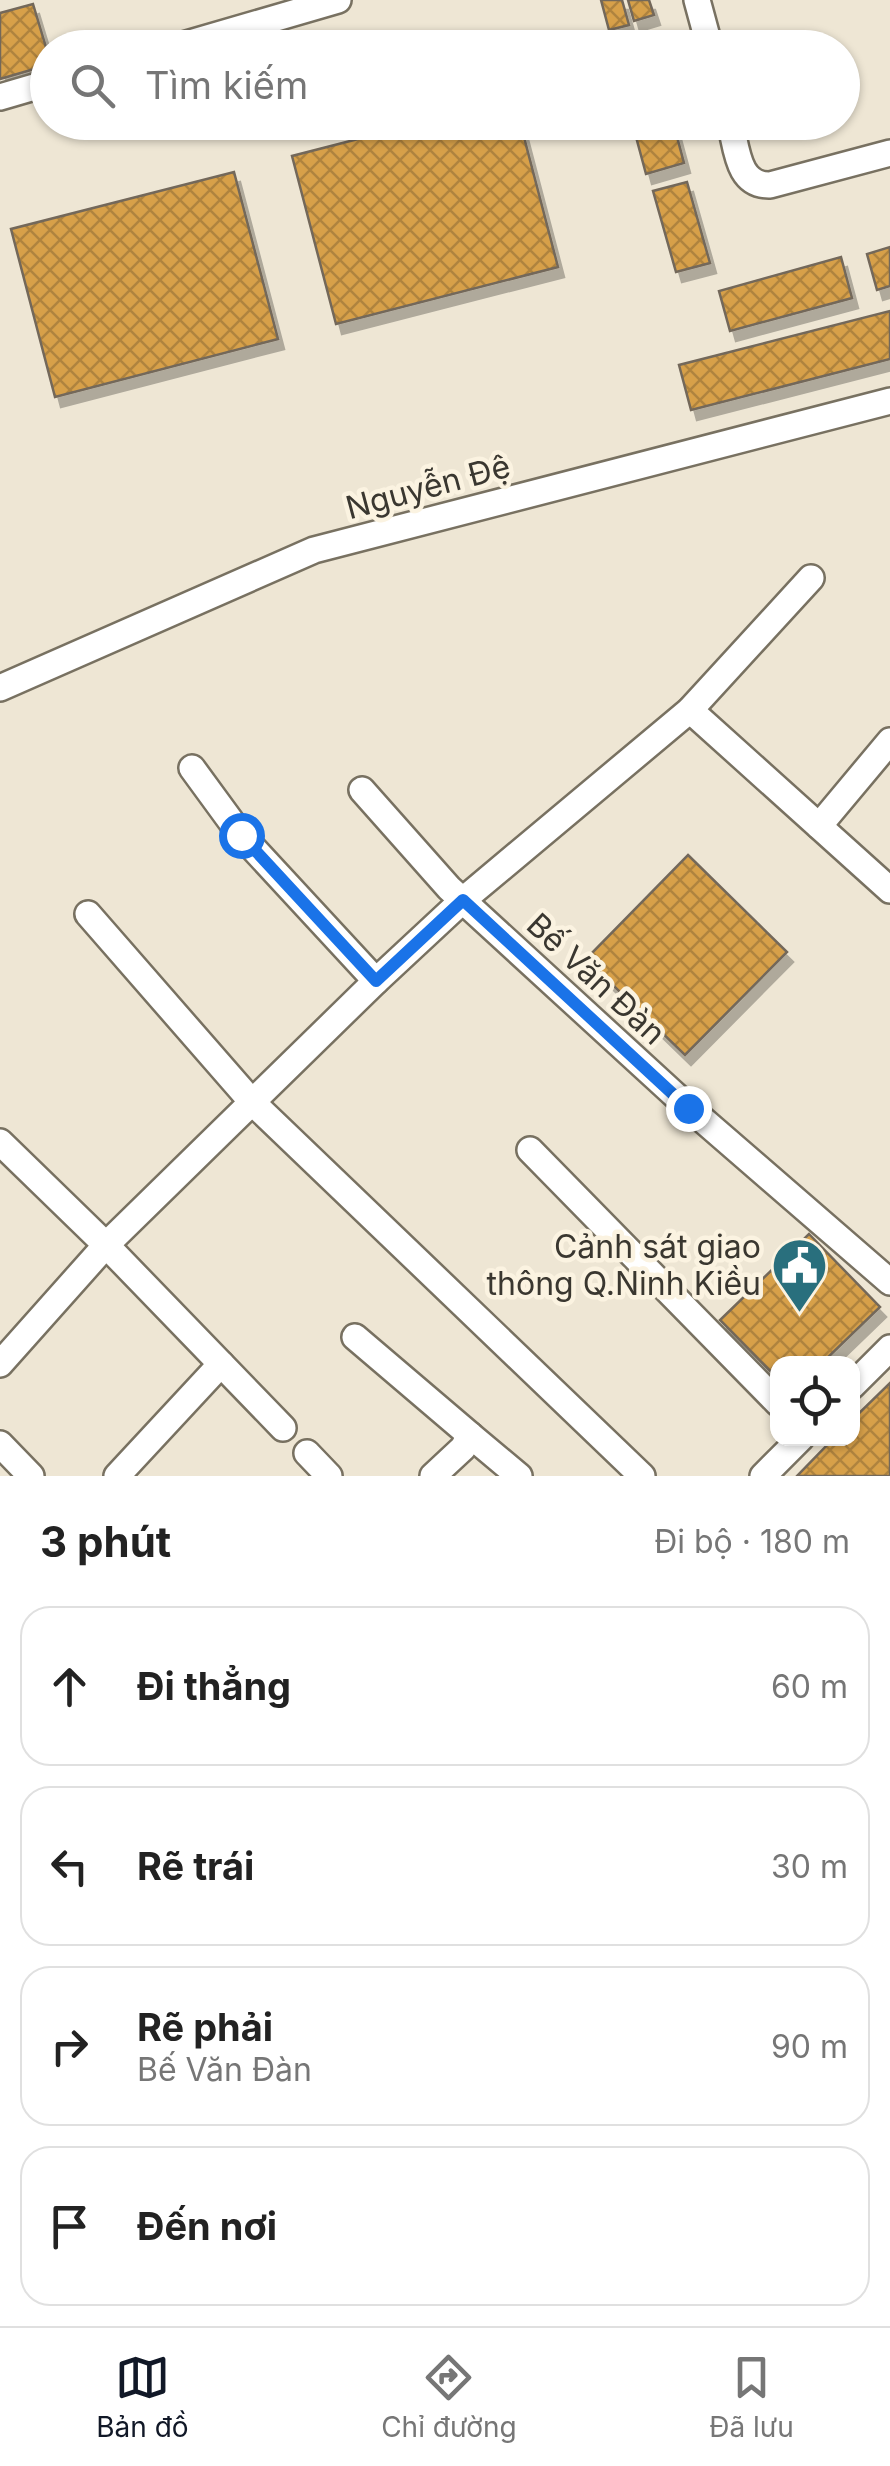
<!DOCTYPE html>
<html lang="vi">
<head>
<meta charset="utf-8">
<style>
  body { margin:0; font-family:Inter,sans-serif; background:#f6f6f6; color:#222 }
  .controls { position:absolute; right:30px; bottom:30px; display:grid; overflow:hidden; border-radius:20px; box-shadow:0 2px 8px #0004 }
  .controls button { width:90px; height:90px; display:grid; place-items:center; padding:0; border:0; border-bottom:2px solid #e0e0e0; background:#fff; color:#222; font:50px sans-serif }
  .stop { position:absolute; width:30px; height:30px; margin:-22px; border:8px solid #1a73e8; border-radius:50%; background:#fff }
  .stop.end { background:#1a73e8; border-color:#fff; box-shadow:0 2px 10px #0008 }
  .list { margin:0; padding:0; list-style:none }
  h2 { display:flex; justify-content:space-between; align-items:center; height:130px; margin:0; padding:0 40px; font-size:42px }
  h2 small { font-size:32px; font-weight:400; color:#767676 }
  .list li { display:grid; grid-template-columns:65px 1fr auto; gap:30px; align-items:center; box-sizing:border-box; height:160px; margin:0 20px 20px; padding:0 20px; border:2px solid #e0e0e0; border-radius:30px }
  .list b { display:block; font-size:38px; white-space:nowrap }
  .list p { margin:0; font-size:32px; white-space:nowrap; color:#767676 }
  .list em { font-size:32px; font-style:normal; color:#767676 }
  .icon { flex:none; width:55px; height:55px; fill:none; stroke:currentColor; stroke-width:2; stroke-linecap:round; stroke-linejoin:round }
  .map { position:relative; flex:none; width:890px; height:1476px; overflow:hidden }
  .search { position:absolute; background:#fff; box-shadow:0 2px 8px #0004; left:30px; right:30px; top:30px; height:110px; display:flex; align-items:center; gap:25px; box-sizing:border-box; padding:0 35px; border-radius:55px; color:#767676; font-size:38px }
  .sheet { height:850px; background:#fff }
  nav { display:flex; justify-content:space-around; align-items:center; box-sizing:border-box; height:140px; border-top:2px solid #e0e0e0; background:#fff; font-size:28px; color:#767676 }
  nav a { display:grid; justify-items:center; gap:5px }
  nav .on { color:#111827 }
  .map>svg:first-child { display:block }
  .building { fill:url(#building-cross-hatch); stroke:#73685a; stroke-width:2.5; filter:url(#shadow) }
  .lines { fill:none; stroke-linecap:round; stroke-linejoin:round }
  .minor-casing { stroke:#787161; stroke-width:30 }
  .minor { stroke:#fff; stroke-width:25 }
  .route { stroke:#1a73e8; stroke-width:12 }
  .labels { text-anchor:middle; stroke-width:9; stroke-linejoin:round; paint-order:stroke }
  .street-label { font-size:32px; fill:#3a3730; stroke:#fbf3e1 }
  .poi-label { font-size:32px; fill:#3a3730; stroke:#fbf3e1; text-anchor:end }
</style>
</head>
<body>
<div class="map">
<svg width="890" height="1476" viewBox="0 0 890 1476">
  <defs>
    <pattern id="building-cross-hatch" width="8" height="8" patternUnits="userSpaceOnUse" patternTransform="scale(2.5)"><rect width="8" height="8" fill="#d7a04a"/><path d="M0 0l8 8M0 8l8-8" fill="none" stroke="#af833e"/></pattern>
    <filter id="shadow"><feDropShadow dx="6" dy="10" stdDeviation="0" flood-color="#0004"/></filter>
  </defs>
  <rect width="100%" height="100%" fill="#eee6d4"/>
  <!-- building -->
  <g class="building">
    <path d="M601,0h21l7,25 -20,5z"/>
    <path d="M628,0h21l5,15 -20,6z"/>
    <path d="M33,4l15,50v11l-48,14v-66z"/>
    <path d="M649,38l3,10h-37z"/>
    <path d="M424,122h96l38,145 -222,57 -44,-168z"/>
    <path d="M632,122h41l11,41 -38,11z"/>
    <path d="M234,172l44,167 -223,58 -44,-168z"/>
    <path d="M687,182l23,81 -34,9 -23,-81z"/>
    <path d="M890,247v39l-13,4 -10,-36z"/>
    <path d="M841,257l11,41 -122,33 -11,-40z"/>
    <path d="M890,311v48l-199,51 -12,-45z"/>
    <path d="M688,855l99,97 -102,103 -99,-96z"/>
    <path d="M809,1234l71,73 -59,57h-43v15l-58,-59z"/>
    <path d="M890,1383v93h-93l37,-38h18v-18z"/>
  </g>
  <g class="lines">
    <defs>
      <g id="minor">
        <path d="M697,0l13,48"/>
        <path d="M173,48l165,-48"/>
        <path d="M0,97l48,-14"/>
        <path d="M730,122c7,26 7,64 40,63l120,-32"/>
        <path d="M0,688l314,-138 576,-149"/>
        <path d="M690,710l200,180"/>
        <path d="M192,768l49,67 135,146"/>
        <path d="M362,790l87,98 239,219 202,175"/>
        <path d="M819,826l71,-85"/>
        <path d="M88,914l164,188 390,374"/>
        <path d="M0,1142l106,103 177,183"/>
        <path d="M530,1150l248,253"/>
        <path d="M355,1337l115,98 -7,13 -30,28"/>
        <path d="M0,1364l106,-119 270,-264 87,-81 227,-190 121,-132"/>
        <path d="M852,1386l38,-38"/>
        <path d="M470,1435l49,41"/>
        <path d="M0,1444l31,32"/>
        <path d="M307,1453l22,23"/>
        <path d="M117,1476l104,-112"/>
        <path d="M763,1476l38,-38"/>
      </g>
    </defs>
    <!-- minor casing -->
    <use href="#minor" class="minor-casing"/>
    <!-- minor -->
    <use href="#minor" class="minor"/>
  </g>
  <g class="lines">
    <!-- route -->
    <path class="route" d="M241,835l135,146 87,-81 225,208"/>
  </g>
  <!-- icons -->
  <defs>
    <symbol id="civic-pin" viewBox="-11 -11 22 30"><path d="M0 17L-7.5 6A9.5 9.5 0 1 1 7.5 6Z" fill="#296f7d" stroke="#fbf3e1"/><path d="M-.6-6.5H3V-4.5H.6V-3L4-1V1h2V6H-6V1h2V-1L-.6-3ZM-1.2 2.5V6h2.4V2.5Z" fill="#fff"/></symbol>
  </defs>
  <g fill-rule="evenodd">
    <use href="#civic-pin" x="768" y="1234" width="63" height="86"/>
  </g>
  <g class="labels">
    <!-- street labels -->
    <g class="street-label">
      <text transform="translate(428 487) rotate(-15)" y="11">Nguyễn Đệ</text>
      <text transform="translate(596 979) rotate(43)" y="11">Bế Văn Đàn</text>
    </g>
    <!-- poi labels -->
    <g class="poi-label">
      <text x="761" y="1258">Cảnh sát giao<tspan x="761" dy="37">thông Q.Ninh Kiều</tspan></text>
    </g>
  </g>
</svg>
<div class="controls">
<button><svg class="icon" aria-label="locate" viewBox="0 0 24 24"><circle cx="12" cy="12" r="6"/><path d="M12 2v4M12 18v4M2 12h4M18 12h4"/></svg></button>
</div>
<div class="stop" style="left:241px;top:835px"></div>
<div class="stop end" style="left:688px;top:1108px"></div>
<div class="search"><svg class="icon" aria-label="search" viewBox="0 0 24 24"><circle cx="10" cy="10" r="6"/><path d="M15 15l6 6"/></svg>Tìm kiếm</div>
</div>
<section class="sheet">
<h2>3 phút<small>Đi bộ · 180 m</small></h2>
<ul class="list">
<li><svg class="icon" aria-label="ahead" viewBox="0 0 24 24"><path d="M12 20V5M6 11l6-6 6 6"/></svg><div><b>Đi thẳng</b></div><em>60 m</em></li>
<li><svg class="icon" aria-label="left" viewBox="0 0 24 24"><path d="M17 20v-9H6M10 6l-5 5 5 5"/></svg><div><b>Rẽ trái</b></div><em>30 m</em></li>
<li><svg class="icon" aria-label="right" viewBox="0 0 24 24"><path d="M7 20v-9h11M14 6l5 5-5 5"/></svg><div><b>Rẽ phải</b><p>Bế Văn Đàn</p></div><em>90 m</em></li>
<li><svg class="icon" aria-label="arrive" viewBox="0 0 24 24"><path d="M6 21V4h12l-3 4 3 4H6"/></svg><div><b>Đến nơi</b></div></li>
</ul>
</section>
<nav>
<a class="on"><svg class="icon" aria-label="map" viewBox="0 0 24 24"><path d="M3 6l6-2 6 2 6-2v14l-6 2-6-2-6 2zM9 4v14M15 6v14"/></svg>Bản đồ</a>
<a><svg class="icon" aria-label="directions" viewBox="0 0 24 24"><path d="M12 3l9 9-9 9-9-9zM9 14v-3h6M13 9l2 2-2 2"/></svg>Chỉ đường</a>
<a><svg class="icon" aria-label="saved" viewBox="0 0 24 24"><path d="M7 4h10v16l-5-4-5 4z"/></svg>Đã lưu</a>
</nav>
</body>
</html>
